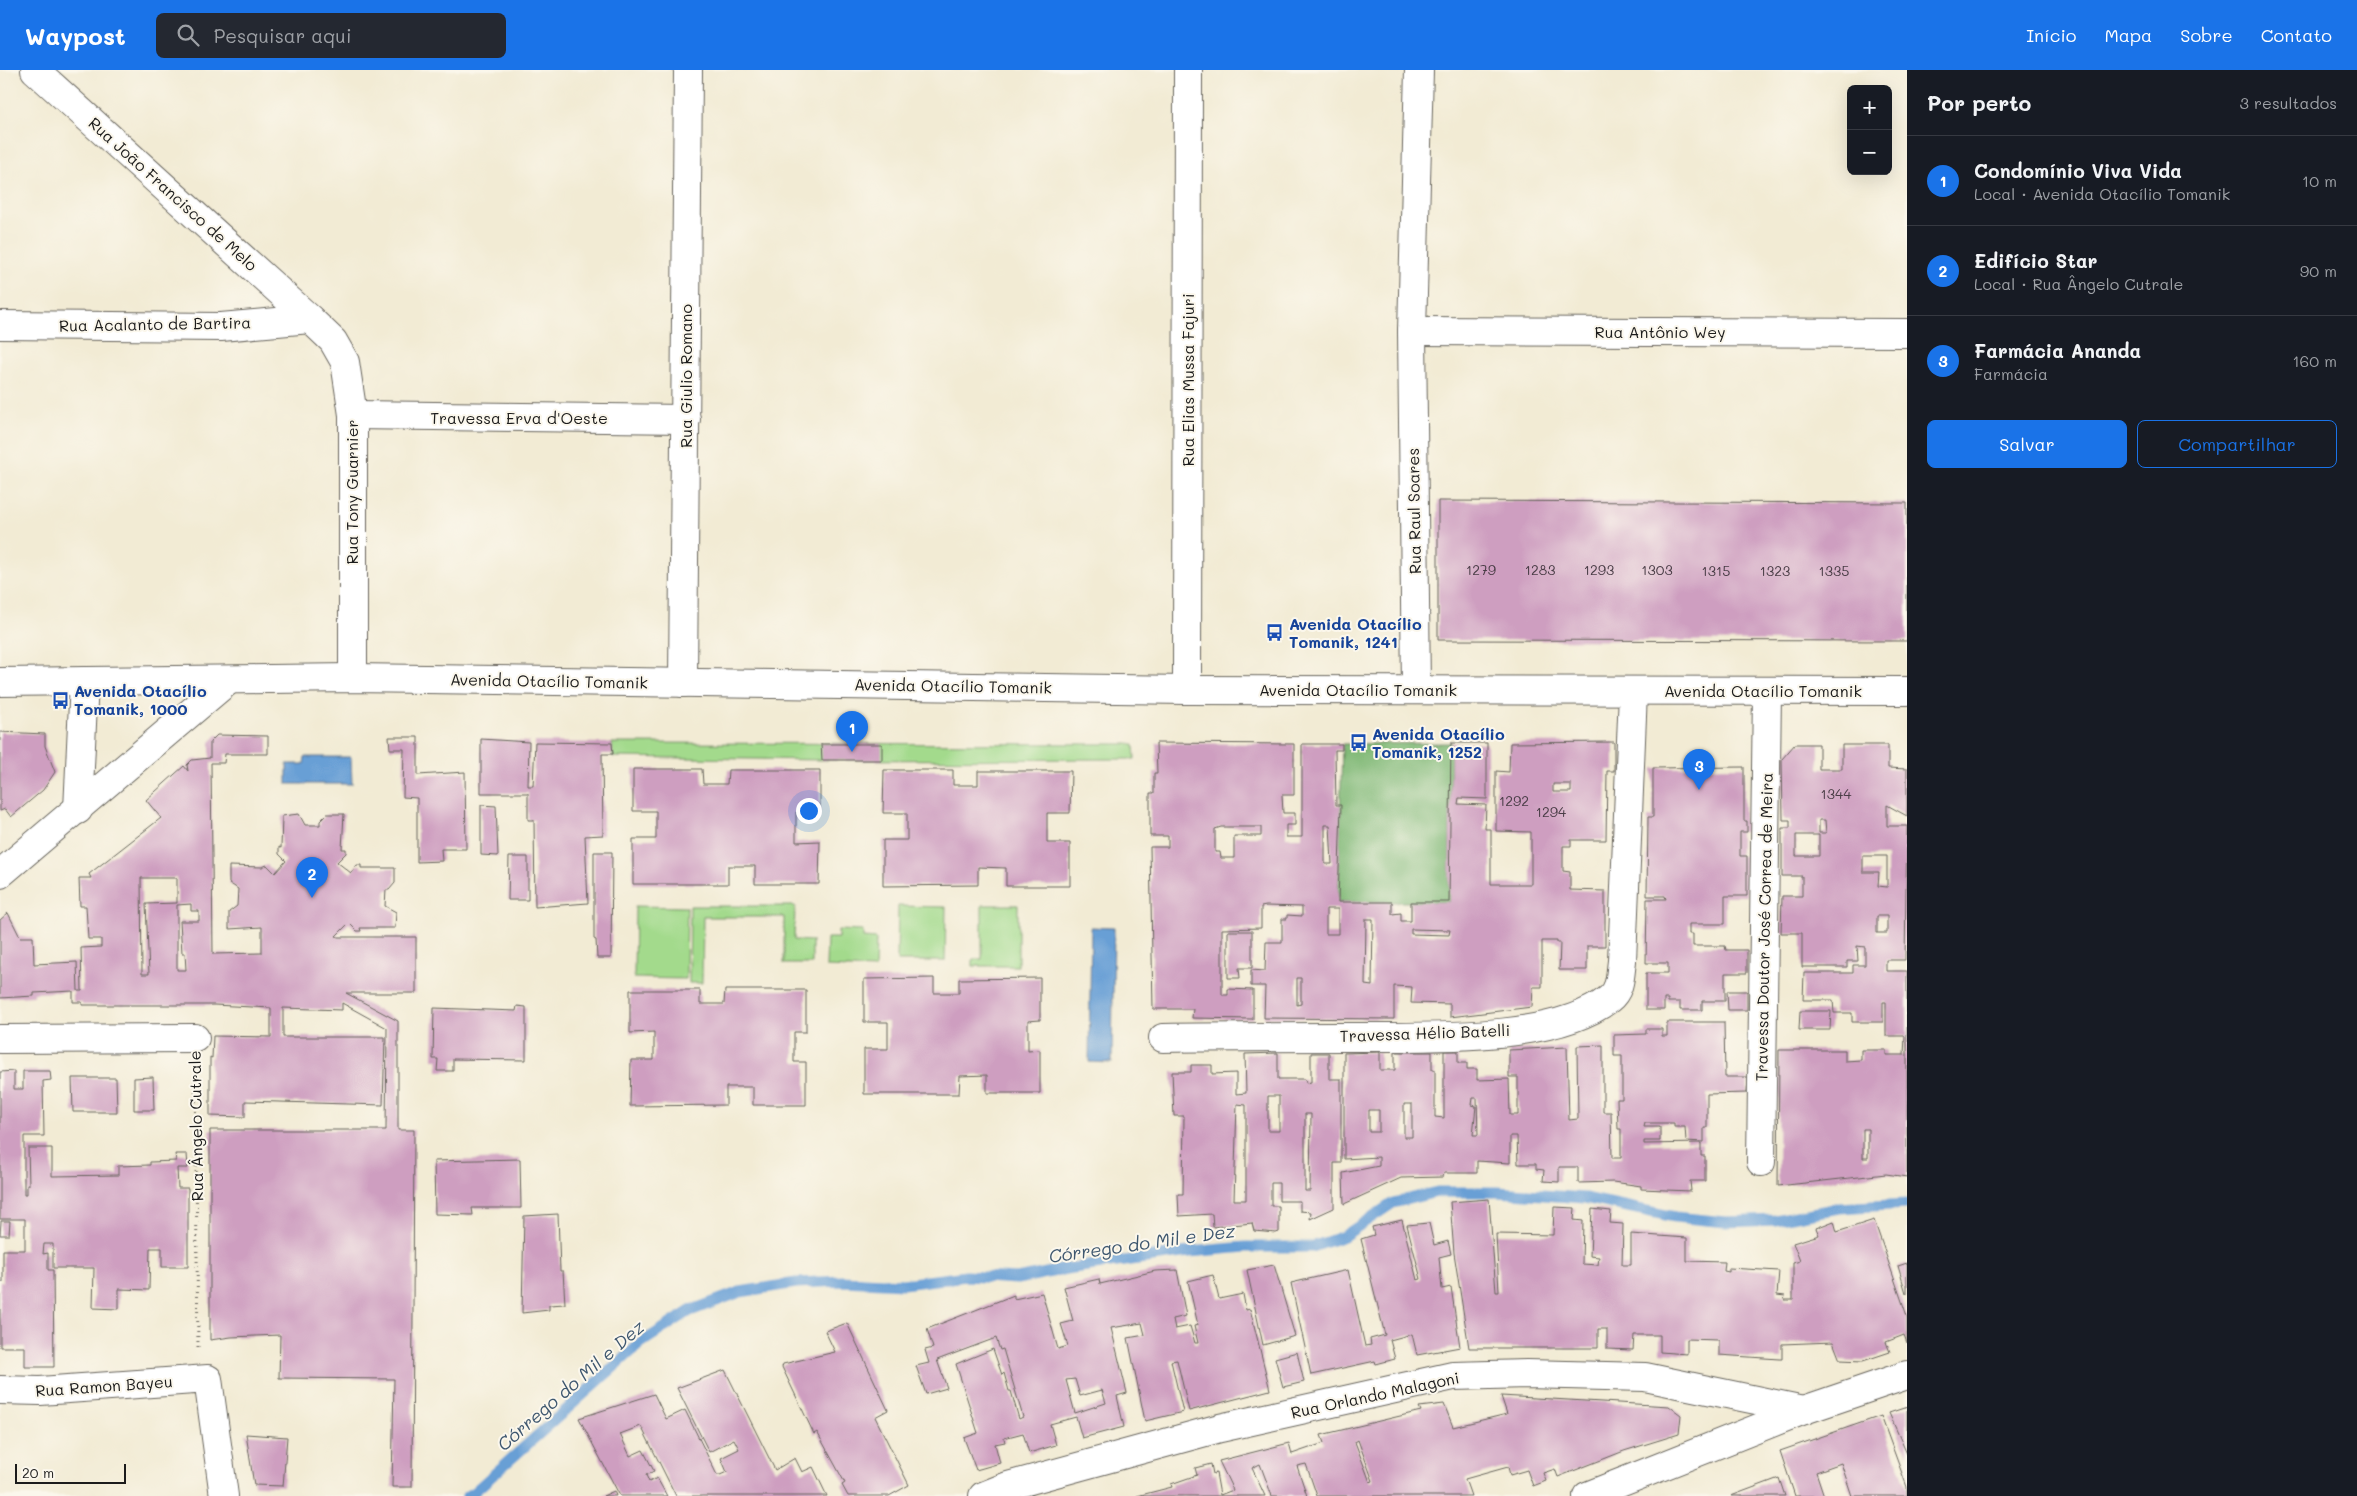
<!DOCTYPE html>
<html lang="pt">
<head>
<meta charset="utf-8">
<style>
  body { margin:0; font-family:Mali,sans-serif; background:#242831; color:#f1f3f6 }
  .controls { position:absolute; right:15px; top:15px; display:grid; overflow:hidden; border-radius:8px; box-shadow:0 5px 20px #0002 }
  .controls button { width:45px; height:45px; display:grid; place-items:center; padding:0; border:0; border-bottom:1px solid #363941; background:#171b24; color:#f1f3f6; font:25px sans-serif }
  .scale { position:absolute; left:15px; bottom:12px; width:111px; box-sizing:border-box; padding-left:5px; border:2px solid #1c1c1c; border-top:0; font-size:14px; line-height:18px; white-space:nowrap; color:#1c1c1c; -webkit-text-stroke:4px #fbf7ec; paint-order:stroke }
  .you { position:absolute; left:808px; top:740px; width:18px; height:18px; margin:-12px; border:4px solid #fff; border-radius:50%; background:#1a73e8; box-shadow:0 0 0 8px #1a73e833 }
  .badge { display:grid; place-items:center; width:32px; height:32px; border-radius:50%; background:#1a73e8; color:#fff; font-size:16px; font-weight:700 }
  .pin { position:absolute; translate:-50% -41px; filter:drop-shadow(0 1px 2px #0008) }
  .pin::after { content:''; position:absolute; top:26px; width:18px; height:15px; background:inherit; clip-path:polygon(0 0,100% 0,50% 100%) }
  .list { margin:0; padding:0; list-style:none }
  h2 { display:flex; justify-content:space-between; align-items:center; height:65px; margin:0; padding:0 20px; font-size:21px }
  h2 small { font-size:16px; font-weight:400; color:#9ea1a6 }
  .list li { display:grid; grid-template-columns:32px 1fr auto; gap:15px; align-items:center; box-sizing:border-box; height:90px; padding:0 20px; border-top:1px solid #363941 }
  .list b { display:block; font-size:19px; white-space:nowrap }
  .list p { margin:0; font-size:16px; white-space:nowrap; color:#9ea1a6 }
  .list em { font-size:16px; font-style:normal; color:#9ea1a6 }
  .actions { display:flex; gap:10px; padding:15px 20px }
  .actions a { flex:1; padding:11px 0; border:1px solid #1a73e8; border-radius:8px; text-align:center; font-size:18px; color:#1a73e8 }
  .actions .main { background:#1a73e8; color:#fff }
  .icon { flex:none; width:28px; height:28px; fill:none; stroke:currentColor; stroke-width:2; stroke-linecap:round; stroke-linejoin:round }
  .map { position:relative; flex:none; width:1907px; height:1426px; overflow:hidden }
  header { display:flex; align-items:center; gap:30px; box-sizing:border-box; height:70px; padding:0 25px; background:#1a73e8; color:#fff }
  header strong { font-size:24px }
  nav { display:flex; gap:28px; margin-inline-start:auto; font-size:18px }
  .search { width:350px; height:45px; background:#242831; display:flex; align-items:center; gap:12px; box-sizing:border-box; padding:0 18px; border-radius:8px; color:#9ea1a6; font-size:19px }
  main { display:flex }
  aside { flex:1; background:#171b24 }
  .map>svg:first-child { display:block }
  .green { fill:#a3da8c; stroke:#607b54 }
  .forest { fill:#82ba78; stroke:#4f6b4a }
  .water { fill:#679fd5; stroke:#425e78 }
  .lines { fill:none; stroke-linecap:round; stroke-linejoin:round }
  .stream { stroke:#679fd5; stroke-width:11 }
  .building { fill:#ce9ec0; fill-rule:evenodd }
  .minor-casing { stroke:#67645c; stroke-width:30 }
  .path { stroke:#67645c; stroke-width:3; stroke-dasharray:1 4; stroke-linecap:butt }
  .minor { stroke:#fff; stroke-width:28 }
  .labels { text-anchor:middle; stroke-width:4; stroke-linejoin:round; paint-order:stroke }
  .number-label { font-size:14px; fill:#483c45 }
  .street-label { font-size:16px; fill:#1c1c1c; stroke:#fbf7ec }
  .transit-label { font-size:16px; font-weight:bold; fill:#164399; stroke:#fbf7ec; text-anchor:start }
  .water-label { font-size:18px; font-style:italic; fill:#3e576f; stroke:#fbf7ec }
</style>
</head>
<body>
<header>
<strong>Waypost</strong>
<div class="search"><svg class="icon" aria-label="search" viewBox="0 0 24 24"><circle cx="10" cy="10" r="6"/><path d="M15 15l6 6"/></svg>Pesquisar aqui</div>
<nav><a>Início</a><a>Mapa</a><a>Sobre</a><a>Contato</a></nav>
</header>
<main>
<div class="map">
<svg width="1907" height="1426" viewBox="0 0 1907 1426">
  <rect width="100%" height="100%" fill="#fbf7ec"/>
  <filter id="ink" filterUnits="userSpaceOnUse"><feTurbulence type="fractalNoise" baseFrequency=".02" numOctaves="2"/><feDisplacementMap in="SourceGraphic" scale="10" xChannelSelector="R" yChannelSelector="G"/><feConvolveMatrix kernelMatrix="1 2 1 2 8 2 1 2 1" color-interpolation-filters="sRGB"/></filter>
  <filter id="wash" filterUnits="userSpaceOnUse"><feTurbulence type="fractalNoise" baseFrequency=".0096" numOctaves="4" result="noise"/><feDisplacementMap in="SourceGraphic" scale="20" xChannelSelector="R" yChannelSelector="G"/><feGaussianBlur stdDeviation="1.12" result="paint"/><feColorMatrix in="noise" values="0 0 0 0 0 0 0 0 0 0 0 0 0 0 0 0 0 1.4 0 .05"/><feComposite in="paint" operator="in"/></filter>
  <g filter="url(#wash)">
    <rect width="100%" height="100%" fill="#f2ebd4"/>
    <!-- green -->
    <g class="green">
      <path d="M612,673l522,1 1,15 -313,1 -209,-3z"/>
      <path d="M982,835h36v61h-45v-7h9z"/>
      <path d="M635,836l52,1 -1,72 -52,-1z"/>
      <path d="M690,836h105l-1,34 18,1v23h-28v-47h-81l-1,66h-13z"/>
      <path d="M898,836l48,1 -1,54h-48z"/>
      <path d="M838,860l25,1v7l13,1 -1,30 -49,-2 1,-29h11z"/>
    </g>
    <!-- forest -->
    <path class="forest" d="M1451,673l-2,159h-111l4,-158z"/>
    <!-- water -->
    <g class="water">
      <path d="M305,687h46l1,27h-65v-20h17z"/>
      <path d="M1091,857l23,1 -2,135 -23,-1z"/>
    </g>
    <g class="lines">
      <!-- stream -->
      <path class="stream" d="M467,1426l7,-4 167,-149 49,-32 50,-19 56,-9 47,-2 60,3 63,-8 51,3 49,-10 123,-17 57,-5h66l32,-11 49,-33 44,-11h61l87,6 90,19 51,5 49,-2 64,-12 68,-4"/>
    </g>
    <g id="blocks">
      <!-- building -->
      <g class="building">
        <path d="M1438,431l469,2v138l-469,-1z"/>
        <path d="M0,662l45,2v12l10,26 -12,18 -32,27 -6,-8 -5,2z"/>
        <path d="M217,665l51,1v18h-43l-1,9h-13l2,191 49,-1v-26l-33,2v-17l8,-6 1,-17 -9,-6v-17l33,1 5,-2 8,8 11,-12 -7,-7v-7l2,1 1,-32 17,-2 6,11h15v-4l7,-7h17l-2,35h4v4l-9,9 14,11 6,-8h4v3h34v15l-6,7h-3l-1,16 11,6 -1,16h-35l1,3h-4l-8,-8 -13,13 2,1h78v56h-70l52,28v109h16l-2,357h-20l2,-108 -115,-1 1,-43 -49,2 -21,3v-210h176l1,-102 -45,-25v7l-59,-2v29h102l-2,68 -138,-4v16l-35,-1v-59l2,1 1,-22 58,1v-29l-57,-3h-132v-3h-9v-11l-39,2v3l-34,2v-78l8,-7 12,24h13l1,27 43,-2 1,29h4l-1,-43 20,-1v-8h-13l-2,-33h-6l-1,-28h12l-2,-4 72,-56 -15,-18 38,-34 4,5 -1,-6 5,-5 18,-2v-16zM141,808h36v25l-31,1 3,70h-7zM191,834v7h8v10h-19l2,32h3l1,17h-9v-65z"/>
        <path d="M389,667h29v38l47,-3 1,77h-25l1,12 -25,1v-64l-14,-1 1,-48h-14z"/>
        <path d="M481,669l48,3 -1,44h5l2,-44 77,1 1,11h-11l1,81 -18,1 3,67 -53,4 -1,-87h-6v-27h-47z"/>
        <path d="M1614,672v29h-7l-1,69h-35v6h-8v25l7,1v18l35,1v55h-18v24h-28l1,-27h-3v-2h-15v46h-9l-1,20 -82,10v-13l-39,-1 1,-16 -18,-1v33l-130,-1 1,-32h-14v-16l14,1 1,-29h16v-23h5v-4l15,1v-9l-36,-1 -5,1v21l-39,1v66h6v-6l25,1v29l-61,-1 1,-9h-40l-3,-162h18v-11h-18v-43h4v-20h3l-1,-30 138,1v51h-12l1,18h12v12h-9v12h16v-93h40v6h-7l1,55h5l-3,97h54v12l9,-1v8h10v-19h38l2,-159h36v56l-28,-1 -1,6 28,1 -1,24h6v55h40v-52l-35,-1v-60l13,1 1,-29zM1553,714h18v8h-18zM1325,755h5l2,39h-7zM1221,757h40v9h-27v22h-13l-1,-6h-5v-23zM1326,839h12v25h-12zM1366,849h7l-1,67 -7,-1zM1411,859l39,1 -1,5 -38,-1zM1297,908h4v26l-4,1z"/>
        <path d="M821,674h61v16h-60z"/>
        <path d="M1795,674h24v25h23v-24h46v23l19,1v47l-20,-11v21h20l-2,134h-19v11h21v206l-21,-3 -108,12 1,-136h66v11l16,-1v-10h25v5h18l1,-19h-19v-34h-3v20h-31v-9h-18l-1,-13h-30l1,-27h49v-8h12v-18l-8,-1 1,15h-11v6h-45v-34h-21l1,-37h20v-20h-20v-48h8v-8h-7l-1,-61zM1819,750h6l1,13h-7zM1796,765h23v21h-23zM1863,786h24v31l-9,-1 1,-14h-16zM1877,846h10v17h-10zM1863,1059h5v29h-5z"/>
        <path d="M1744,697v54h3v11h-7v24h7v40h-22v28h-36v10h4v12h32l1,4h21v23h-22v28h-23v9h-22v-8h-12v-3h-4v11h-18v-37h22v-10h-22l1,-64h19l-1,-3h-18l1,-79h5v-49z"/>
        <path d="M633,699h69l1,15h24l1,-14h92v42h-24v30l24,-1 -1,43h-64v-18h-27v18h-95v-45h23v-28h-23z"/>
        <path d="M884,700h69v15h25v-14h93l-1,42h-23v30h23v43h-64v-18l-28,-1v18l-95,1v-46h24v-27h-24z"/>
        <path d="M481,735l15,1 2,50 -17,-1z"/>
        <path d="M594,782h18l-1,106h-14l-1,-18 -2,-1z"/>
        <path d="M509,787h19v43h-20z"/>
        <path d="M1228,861h24v37h-13l1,10h-12z"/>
        <path d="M934,908v15h25v-14l81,-1v42l-12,1v30l12,-1v43h-53v-18l-27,1 -1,18h-95v-45h24v-27h-24v-43z"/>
        <path d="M630,920h70v14h24l1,-14h81v42h-12v30h12v43h-53v-18h-27v18l-96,1 1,-46h23v-28l-24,1z"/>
        <path d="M1727,921h20v19h-19z"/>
        <path d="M517,936l9,1v53l-73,-1v12h-16l1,-12h-5l1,-51 82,3z"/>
        <path d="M1800,941h31l-1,19h-31z"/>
        <path d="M1667,952h57l1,55h23l-1,16 -40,1v34h-3v14l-18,-1 -1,-14h-11v-4h-29l-1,4h16v14h-16v3l57,-1v13h4v25h-15l1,10 -50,-2v-3l-28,-4 -35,1v-16h-19v15l-16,-1 1,-11 -8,-1v-5h-18l-1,-28h-7v27l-33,-2v12h-33l-1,4 -42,1 -57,26 -1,-31 36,-7v-9l-35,2v-106l36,-1v18h15v-18h37v18h3v47l9,1v-67h14v12h9v6h10v11l32,-1 1,36h8v-38h-9v-27l58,-3 2,73 9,-1 -1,-73 26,-1v67h8l1,46h9v-29h-3l-1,-30h5v-43h-8v-21l32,-1v-5h16v7h5zM1473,1028h4l1,37h-5l3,-29 -4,-1zM1404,1034h8v33h-8zM1369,1040h10v22h-10z"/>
        <path d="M1278,983v26h27l1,4 5,-1v-29h18v26h12v84h-7v45l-24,11 1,-7 -11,-1v-10h-21v-18h-8v23h8v26l-3,1 -22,-2 -2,-8 -39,4 -1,-13 -33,2 -1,-22h5l1,-78h-10l-2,-44h19v-7h21v9l24,-1v21l10,-1 -1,-39zM1268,1026h11v35h-11zM1237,1034l9,1v95h-12zM1305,1044h6l-1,77h-5z"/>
        <path d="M14,1001v18h9v-18h27l1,9 -8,1 1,55h-20v58h3v-9h2l-1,-37h24v28l66,-1v-9l32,-1v-3l26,-1 -1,-7h12l1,14h-11l1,20h10v79h-26v-19h-12l-1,42 -30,-1v20l-26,-1 1,-40h-41v-24h-9l-1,10 5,-1v17h5l1,97h-29v-20h-25v-65h3v-32h22v-31h-25v-147z"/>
        <path d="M153,1007l1,33h-20v-32z"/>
        <path d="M72,1008h44l1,34h-44z"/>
        <path d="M520,1089l1,49h-49l1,7 -38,-1 -1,-53z"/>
        <path d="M1489,1129l7,93h3l-3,-58 57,1 1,-28 21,1 -1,12 9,1 -1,43 16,1 1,-8 -9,-1 2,-47 19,2 -1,12 13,1 -1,41h9v-31l56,4v23l38,1 -1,9 5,1v-4l50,3 -2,24 8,1 -1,4h9v-37l7,-2 -7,-18 26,-8 -3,-7 18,-7 3,11 37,-12 33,96v27l-3,-8 -18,7 4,10 -27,9 -23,-1 -7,-18 -51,2v15h-3l-60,-4v-15l-32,-1v15l-27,-2v-17h-26l-1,15 -26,-1v-20h-9v19h-129l-15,-95 -4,-51z"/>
        <path d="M558,1144l2,57h3l2,33 -16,1v5l-27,3 2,-97z"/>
        <path d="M1402,1150l15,60 4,-1 -14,-54 22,-2 5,22 14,-4 3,13 -12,3 3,32 9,-2 9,60 -43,8 -5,-21 -22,6 5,19 -19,5 -1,-3 -64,14 -20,-92 57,-13 17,76 6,-1 -1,-6 15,-4 -24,-96 13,-4 -2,-8z"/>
        <path d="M1,1151h9l-1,14h-9z"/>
        <path d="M1907,1193v30h-1l-8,-27z"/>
        <path d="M1274,1195l21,71 -32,9 -16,-75z"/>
        <path d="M1177,1200l9,46 -13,3 2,10 15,-3 5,17h3l-4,-17 4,-1 -10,-44 25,-6 6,24 24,-5 3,16 4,-1 20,81 -81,21 -12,-51 -6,1 12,51 -38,9 -17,-83 17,-3 -3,-12 -31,5 16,65 -10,3 7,31 -42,11 -6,-21 -26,7 6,21 -27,8 -6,-20 -19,5 1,4 -10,2 5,19 -24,7 -12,-32 14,-5 -22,-69 37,-15 9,26 2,-2 5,18h2l8,28 4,-2 -20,-68 -3,1 -4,-12 -59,22 10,28 -21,6 -10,-28 13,-3 -4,-13 8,-2 -6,-19 87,-34v4l28,-6 16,56 10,-3 -7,-22 12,-3 -9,-34 35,-8 1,5 55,-13zM1075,1309l5,17 22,-6 4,13 -31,10 -9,-33z"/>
        <path d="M847,1253l41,87 -13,7 34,68 -20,11h-41l-6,-11 3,-2 -28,-51 -3,2 -32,-67 1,-3 52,-12 -10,-21z"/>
        <path d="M1297,1282l7,30 -21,5 -8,-29z"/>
        <path d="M725,1300l50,100 20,-12 7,14 11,-5 14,29h-151l-35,-70 -21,8 10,22 13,-6 11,21 -8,4 3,7 8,-4 10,18h-47l-41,-78 75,-24 12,25 19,-9 32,65h3l7,-3 -6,-14 18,-9 -5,-10 -25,13 -32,-64z"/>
        <path d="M1501,1326l168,10 12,9 -2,19 -55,17 -66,26 -3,-8 -12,4 3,8 -13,5 -6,-16 -17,5 -2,-8 -43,12 6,17h-154l-11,-32 -9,2 10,30h-35l-12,-32 -8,4 13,28h-128l35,-9 -1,-3 26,-9 -2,-7 16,-4 2,10 3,-1 4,22 13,-5 -14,-29 70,-18 3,11 32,-11 -3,-8 100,-24 -2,-4 25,-3 9,23 54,-13zM1358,1370l15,41 -3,1 -15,-40z"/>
        <path d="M1907,1337v47l-18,-41z"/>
        <path d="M1881,1346l26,71v9h-55l-11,-33 -25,9 8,24h-29l-15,-45z"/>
        <path d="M246,1364l41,3 -4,49 -29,-1z"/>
        <path d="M1779,1408l6,18h-54z"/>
        <path d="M614,1421l2,5h-13z"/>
      </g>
    </g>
  </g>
  <g filter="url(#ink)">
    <use href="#blocks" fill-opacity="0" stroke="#67645c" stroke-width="1"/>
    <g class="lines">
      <defs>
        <g id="minor">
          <path d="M35,0l275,249 23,22 12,21 8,53v263"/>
          <path d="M0,255l221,2 89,-8"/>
          <path d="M1412,261l495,2"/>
          <path d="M353,345l333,4"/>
          <path d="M0,612l353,-4 834,12 720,1"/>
          <path d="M683,613l5,-613"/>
          <path d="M1187,620l1,-620"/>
          <path d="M1416,620l-4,-359 7,-261"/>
          <path d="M78,740l6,-129"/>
          <path d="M0,804l229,-194"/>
          <path d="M1163,968c61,-1 122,-1 182,-1 71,-1 207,7 264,-38 12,-9 11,-24 13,-38l11,-269"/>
          <path d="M0,969l195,-1"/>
          <path d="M1761,1092l6,-471"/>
          <path d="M0,1320l40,1 168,-12 16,117"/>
          <path d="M983,1426l25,-10 212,-58 233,-52 74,-2 118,3 159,33"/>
          <path d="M1587,1426l217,-86 103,-35"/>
        </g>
      </defs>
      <!-- minor casing -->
      <use href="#minor" class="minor-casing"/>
      <!-- path -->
      <path class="path" d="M195,1001l3,276"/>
      <!-- minor -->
      <use href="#minor" class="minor"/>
    </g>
  </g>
  <!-- icons -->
  <defs>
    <symbol id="bus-bare" viewBox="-9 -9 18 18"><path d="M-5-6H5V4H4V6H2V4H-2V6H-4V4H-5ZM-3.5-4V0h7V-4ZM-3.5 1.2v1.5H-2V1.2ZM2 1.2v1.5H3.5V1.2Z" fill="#1a4fb4" stroke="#fbf7ec" stroke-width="2.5" paint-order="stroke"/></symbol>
  </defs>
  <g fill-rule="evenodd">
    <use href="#bus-bare" x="1262" y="550" width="25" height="25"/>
    <use href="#bus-bare" x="48" y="618" width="25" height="25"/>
    <use href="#bus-bare" x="1346" y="660" width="25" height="25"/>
  </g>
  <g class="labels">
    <!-- number labels -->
    <g class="number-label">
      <text x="1481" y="505">1279</text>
      <text x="1540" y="505">1283</text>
      <text x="1599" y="505">1293</text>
      <text x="1657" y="505">1303</text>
      <text x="1716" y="506">1315</text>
      <text x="1775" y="506">1323</text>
      <text x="1834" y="506">1335</text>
      <text x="1836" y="729">1344</text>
      <text x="1514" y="736">1292</text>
      <text x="1551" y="747">1294</text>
    </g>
    <!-- street labels -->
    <g class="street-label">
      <text transform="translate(173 124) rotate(42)" y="6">Rua João Francisco de Melo</text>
      <text transform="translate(155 254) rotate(-1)" y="6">Rua Acalanto de Bartira</text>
      <text x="1660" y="268">Rua Antônio Wey</text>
      <text transform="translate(686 306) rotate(-90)" y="6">Rua Giulio Romano</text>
      <text transform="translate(1188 310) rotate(-90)" y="6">Rua Elias Mussa Fajuri</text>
      <text x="519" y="354">Travessa Erva d'Oeste</text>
      <text transform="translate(352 422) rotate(-90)" y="6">Rua Tony Guarnier</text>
      <text transform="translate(1414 441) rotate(-91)" y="6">Rua Raul Soares</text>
      <text transform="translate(549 611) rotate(1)" y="6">Avenida Otacílio Tomanik</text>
      <text transform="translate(953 616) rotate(1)" y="6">Avenida Otacílio Tomanik</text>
      <text x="1358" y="626">Avenida Otacílio Tomanik</text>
      <text x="1763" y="627">Avenida Otacílio Tomanik</text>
      <text transform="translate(1764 857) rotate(-89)" y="6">Travessa Doutor José Correa de Meira</text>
      <text transform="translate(1425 963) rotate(-2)" y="6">Travessa Hélio Batelli</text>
      <text transform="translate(196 1056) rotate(-91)" y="6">Rua Ângelo Cutrale</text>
      <text transform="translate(104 1316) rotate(-4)" y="6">Rua Ramon Bayeu</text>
      <text transform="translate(1375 1325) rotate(-12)" y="6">Rua Orlando Malagoni</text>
    </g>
    <!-- transit labels -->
    <g class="transit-label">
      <text x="1289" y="560">Avenida Otacílio<tspan x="1289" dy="18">Tomanik, 1241</tspan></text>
      <text x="74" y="627">Avenida Otacílio<tspan x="74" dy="18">Tomanik, 1000</tspan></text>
      <text x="1372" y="670">Avenida Otacílio<tspan x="1372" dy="18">Tomanik, 1252</tspan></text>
    </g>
    <!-- water labels -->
    <g class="water-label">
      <text transform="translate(1142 1174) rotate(-8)" y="6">Córrego do Mil e Dez</text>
      <text transform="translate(571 1316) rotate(-41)" y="6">Córrego do Mil e Dez</text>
    </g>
  </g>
</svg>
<div class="controls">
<button>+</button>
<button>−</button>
</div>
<div class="scale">20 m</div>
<div class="you"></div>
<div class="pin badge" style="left:852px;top:682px">1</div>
<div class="pin badge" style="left:312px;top:828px">2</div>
<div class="pin badge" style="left:1699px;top:720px">3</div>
</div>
<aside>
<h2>Por perto<small>3 resultados</small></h2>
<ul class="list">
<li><span class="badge">1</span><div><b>Condomínio Viva Vida</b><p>Local · Avenida Otacílio Tomanik</p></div><em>10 m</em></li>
<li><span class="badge">2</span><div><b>Edifício Star</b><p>Local · Rua Ângelo Cutrale</p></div><em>90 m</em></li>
<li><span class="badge">3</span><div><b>Farmácia Ananda</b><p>Farmácia</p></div><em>160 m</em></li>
</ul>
<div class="actions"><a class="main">Salvar</a><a>Compartilhar</a></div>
</aside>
</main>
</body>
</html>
